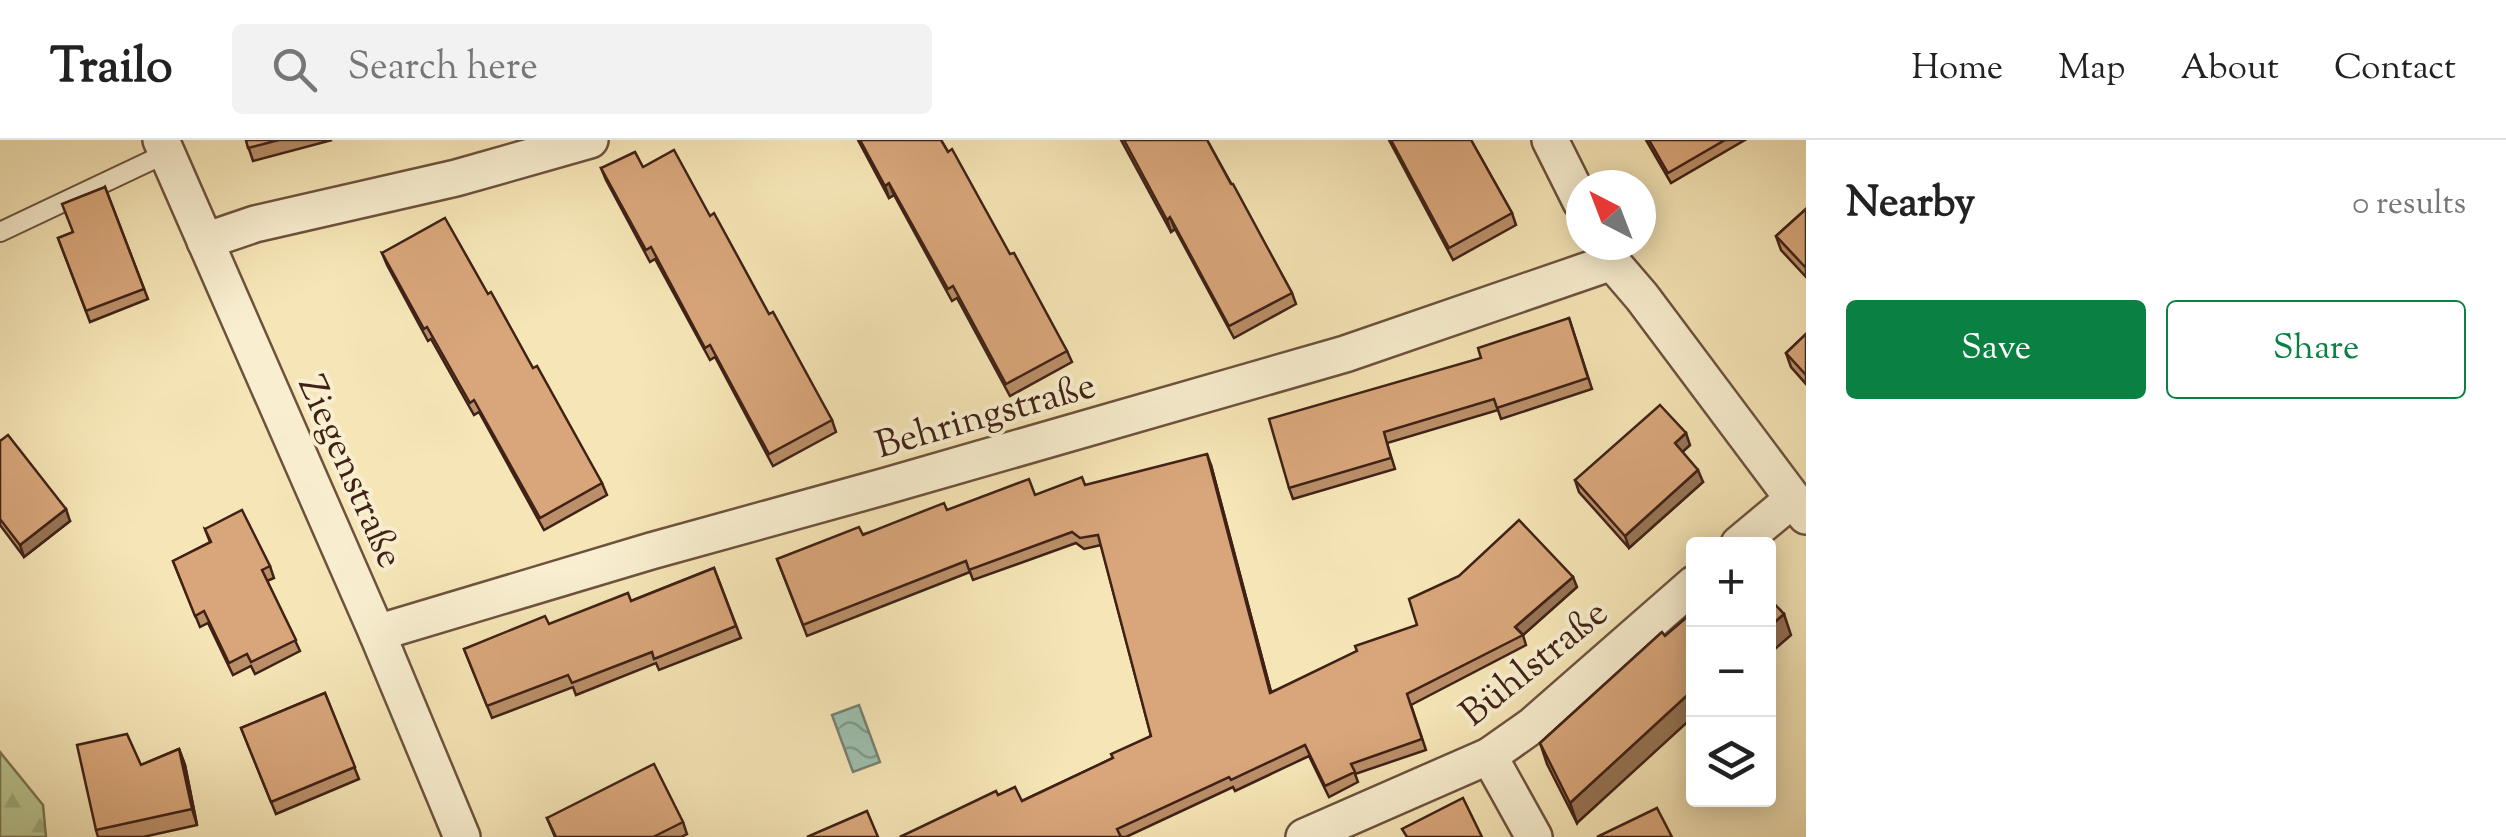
<!DOCTYPE html>
<html lang="en">
<head>
<meta charset="utf-8">
<style>
  body { margin:0; font-family:"Sorts Mill Goudy",serif; background:#f2f2f2; color:#222 }
  .controls { position:absolute; right:30px; bottom:30px; display:grid; overflow:hidden; border-radius:10px; box-shadow:0 5px 25px #0003 }
  .controls button { width:90px; height:90px; display:grid; place-items:center; padding:0; border:0; border-bottom:2px solid #e0e0e0; background:#fff; color:#222; font:50px sans-serif }
  .compass { position:absolute; left:1566px; top:30px; width:90px; height:90px; border-radius:50%; background:#fff; box-shadow:0 5px 25px #0003; rotate:318deg }
  .list { margin:0; padding:0; list-style:none }
  h2 { display:flex; justify-content:space-between; align-items:center; height:130px; margin:0; padding:0 40px; font-size:42px }
  h2 small { font-size:32px; font-weight:400; color:#767676 }
  .actions { display:flex; gap:20px; padding:30px 40px }
  .actions a { flex:1; padding:22px 0; border:2px solid #0b8043; border-radius:10px; text-align:center; font-size:35px; color:#0b8043 }
  .actions .main { background:#0b8043; color:#fff }
  .icon { flex:none; width:55px; height:55px; fill:none; stroke:currentColor; stroke-width:2; stroke-linecap:round; stroke-linejoin:round }
  .map { position:relative; flex:none; width:1806px; height:697px; overflow:hidden }
  header { display:flex; align-items:center; gap:60px; box-sizing:border-box; height:140px; padding:0 50px; background:#fff; border-bottom:2px solid #e0e0e0 }
  header strong { font-size:48px }
  nav { display:flex; gap:55px; margin-inline-start:auto; font-size:35px }
  .search { width:700px; height:90px; background:#f2f2f2; display:flex; align-items:center; gap:25px; box-sizing:border-box; padding:0 35px; border-radius:10px; color:#767676; font-size:38px }
  main { display:flex }
  aside { flex:1; background:#fff }
  .map>svg:first-child { display:block }
  .forest { fill:url(#forest-firs); stroke:#7c7453; stroke-width:2.5 }
  .water { fill:url(#water-waves); stroke:#778072; stroke-width:2.5 }
  .lines { fill:none; stroke-linecap:round; stroke-linejoin:round }
  .lane-casing { stroke:#6d523e; stroke-width:22 }
  .street-casing { stroke:#6d523e; stroke-width:40 }
  .lane { stroke:#f9efd0; stroke-width:18 }
  .street { stroke:#f9efd0; stroke-width:35 }
  .wall { fill:#ba8f69; stroke:#3f2116; stroke-width:2.5 }
  .shaded-wall { fill:#977455; stroke:#3f2116; stroke-width:2.5 }
  .building { fill:#d8a67a; stroke:#3f2116; stroke-width:2.5 }
  .labels { text-anchor:middle; stroke-width:8; stroke-linejoin:round; paint-order:stroke }
  .street-label { font-size:38px; fill:#3f2116; stroke:#f9efd0 }
</style>
</head>
<body>
<header>
<strong>Trailo</strong>
<div class="search"><svg class="icon" aria-label="search" viewBox="0 0 24 24"><circle cx="10" cy="10" r="6"/><path d="M15 15l6 6"/></svg>Search here</div>
<nav><a>Home</a><a>Map</a><a>About</a><a>Contact</a></nav>
</header>
<main>
<div class="map">
<svg width="1806" height="697" viewBox="0 0 1806 697">
  <defs>
    <pattern id="forest-firs" width="22" height="20" patternUnits="userSpaceOnUse" patternTransform="scale(2.5)"><rect width="22" height="20" fill="#b9c690"/><path d="M5 1l3.5 6h-7zM16 11l3.5 6h-7z" fill="#a0aa7b"/></pattern>
    <pattern id="water-waves" width="16" height="10" patternUnits="userSpaceOnUse" patternTransform="scale(2.5)"><rect width="16" height="10" fill="#9dc0af"/><path d="M0 5q4-4 8 0t8 0" fill="none" stroke="#819c8d"/></pattern>
  </defs>
  <rect width="100%" height="100%" fill="#f6e6b7"/>
  <filter id="stains"><feTurbulence type="fractalNoise" baseFrequency=".002" numOctaves="4"/><feColorMatrix values="0 0 0 0 .2 0 0 0 0 .09 0 0 0 0 .02 0 0 0 .5 -.17"/></filter>
  <radialGradient id="worn" r=".72"><stop offset=".6" stop-color="#630" stop-opacity="0"/><stop offset="1" stop-color="#630" stop-opacity=".3"/></radialGradient>
  <!-- forest -->
  <path class="forest" d="M0,612l43,53 3,32h-46z"/>
  <!-- water -->
  <path class="water" d="M859,565l21,57 -27,10 -21,-57z"/>
  <g class="lines">
    <defs>
      <path id="lane" d="M0,92l167,-79"/>
      <g id="street">
        <path d="M161,0l216,493 85,204"/>
        <path d="M1550,0l31,62"/>
        <path d="M205,101l50,-17 201,-46 134,-38"/>
        <path d="M1603,105l9,17 30,35 164,219"/>
        <path d="M1739,404l54,-45"/>
        <path d="M377,493l274,-82 235,-65 459,-132 267,-92"/>
        <path d="M1489,616l45,81"/>
        <path d="M1304,697l185,-81 44,-31 161,-141"/>
      </g>
    </defs>
    <!-- lane casing -->
    <use href="#lane" class="lane-casing"/>
    <!-- street casing -->
    <use href="#street" class="street-casing"/>
    <!-- lane -->
    <use href="#lane" class="lane"/>
    <!-- street -->
    <use href="#street" class="street"/>
  </g>
  <!-- wall -->
  <g class="wall">
    <path d="M246,0h86l-79,21z"/>
    <path d="M858,0h83l126,211 5,11 -62,34 -53,-98 -5,3 -58,-106 -5,3z"/>
    <path d="M1121,0h86l85,153 4,11 -62,34 -59,-109 -4,3z"/>
    <path d="M1389,0h82l41,73 4,12 -63,35z"/>
    <path d="M1646,0h99l-74,43z"/>
    <path d="M643,27l67,49 122,204 4,12 -63,34 -58,-109 -5,3 -55,-101 -5,3 -44,-82 -5,-12z"/>
    <path d="M105,47l43,112 -58,23 -32,-84 15,-5z"/>
    <path d="M1806,69v68l-25,-27 -5,-14z"/>
    <path d="M382,113l106,41 114,189 5,12 -63,35 -65,-118 -5,3 -43,-76 -3,2 -41,-76z"/>
    <path d="M1569,178l23,71 -91,30 -3,-9 -111,33 8,26 -102,30 -4,-11 192,-130z"/>
    <path d="M1806,194v50l-15,-17 -5,-14z"/>
    <path d="M0,301l70,80 -46,36 -24,-32z"/>
    <path d="M1690,305l-8,7 21,30 -74,66 -50,-56 -4,-12z"/>
    <path d="M1211,325l60,227 306,-105 -54,48 3,10 -115,60 15,45 -71,24 3,8 -29,15 -20,-41 -74,35 -2,-4 -107,50h-226l98,-42 24,6 91,-43 38,-22 -50,-191 -17,4 -8,-6 -103,37 -3,-8 -163,64 -30,-77 170,-49z"/>
    <path d="M205,389l65,37 4,12 -7,3 33,70 -45,23 -4,-8 -18,9 -25,-52 -8,4 -27,-66 37,-19z"/>
    <path d="M714,428l27,70 -82,32 -3,-7 -80,32 -3,-8 -81,31 -28,-69 167,-48z"/>
    <path d="M1662,492l-85,191 -30,-59 -7,-21z"/>
    <path d="M325,553l34,86 -83,35 -35,-86z"/>
    <path d="M179,609l6,16 12,60 -54,12h-45l-2,-7 45,-65z"/>
    <path d="M547,678l136,4 4,12 -6,3h-126z"/>
  </g>
  <!-- shaded-wall -->
  <g class="shaded-wall">
    <path d="M889,43l5,12 -5,3 -4,-12z"/>
    <path d="M1170,77l5,12 -4,3 -4,-12z"/>
    <path d="M1686,293l4,12 -11,10 -4,-12z"/>
    <path d="M1207,314l4,11 63,238 -4,-10z"/>
    <path d="M1698,330l5,12 -74,66 -4,-12z"/>
    <path d="M66,369l4,12 -46,36 -4,-12z"/>
    <path d="M1573,437l4,10 -54,48 -8,-8z"/>
    <path d="M1784,474l7,21 -23,20v-27z"/>
    <path d="M1694,549v27l-117,107 -7,-20z"/>
    <path d="M179,609l6,16 12,60 -5,-16z"/>
  </g>
  <!-- building -->
  <g class="building">
    <path d="M246,0h33l-31,8z"/>
    <path d="M860,0h81l7,12 4,-3 58,105 4,-1 53,98 -61,33 -53,-98 -5,3 -59,-106 -4,3z"/>
    <path d="M1124,0h83l24,44h2l59,109 -63,33 -59,-109 -3,3z"/>
    <path d="M1391,0h80l41,73 -63,35z"/>
    <path d="M1649,0h76l-57,33z"/>
    <path d="M674,10l36,66 4,-3 55,101 4,-2 59,108 -63,34 -59,-109 -5,3 -54,-101 -5,3 -45,-82 34,-16 8,15z"/>
    <path d="M105,47l39,102 -58,22 -28,-73 15,-6 -11,-28z"/>
    <path d="M1806,69v59l-30,-32z"/>
    <path d="M445,78l43,76 3,-2 42,76 4,-2 65,117 -62,35 -66,-118 -4,3 -43,-76 -3,2 -42,-76z"/>
    <path d="M1569,178l19,60 -91,30 -3,-9 -110,33 7,26 -102,30 -20,-69 212,-61 -3,-10z"/>
    <path d="M1806,194v41l-20,-22z"/>
    <path d="M1660,265l26,28 -11,10 23,27 -73,66 -50,-56z"/>
    <path d="M8,295l58,74 -46,36 -20,-26v-78z"/>
    <path d="M1207,314l63,239 87,-42 -2,-5 62,-21 -8,-26 50,-23 60,-56 54,57 -58,50 8,8 -116,59 15,45 -71,25 4,8 -30,14 -20,-41 -74,35 -2,-3 -112,52 4,8h-221l96,-46 2,4 17,-8 7,14 91,-43 -2,-4 40,-18 -53,-201 -18,3 -8,-6 -103,38 -3,-9 -163,64 -26,-66 82,-32 4,8 81,-32 3,7 82,-31 6,16 47,-18 3,8z"/>
    <path d="M242,370l28,56 -8,4 34,70 -45,22 -4,-8 -18,9 -25,-52 -9,5 -22,-55 38,-19 -6,-13z"/>
    <path d="M714,428l22,58 -82,33 -2,-7 -80,31 -4,-8 -81,31 -23,-57 81,-33 4,8 79,-31 3,8z"/>
    <path d="M1768,457l16,17 -16,14z"/>
    <path d="M1694,471v78l-124,114 -30,-60 122,-111 3,4z"/>
    <path d="M325,553l30,74 -84,35 -30,-74z"/>
    <path d="M127,594l14,31 38,-16 13,60 -96,21 -19,-85z"/>
    <path d="M654,624l29,58 -30,15h-97l-9,-19z"/>
    <path d="M1463,658l19,39h-75l-5,-8z"/>
    <path d="M1657,668l15,29h-75z"/>
    <path d="M867,671l11,26h-71z"/>
  </g>
  <g class="labels">
    <!-- street labels -->
    <g class="street-label">
      <text transform="translate(985 274) rotate(-16)" y="13">Behringstraße</text>
      <text transform="translate(352 331) rotate(66)" y="13">Ziegenstraße</text>
      <text transform="translate(1533 522) rotate(-39)" y="13">Bühlstraße</text>
    </g>
  </g>
  <rect width="100%" height="100%" filter="url(#stains)"/>
  <rect width="100%" height="100%" fill="url(#worn)"/>
</svg>
<div class="controls">
<button>+</button>
<button>−</button>
<button><svg class="icon" aria-label="layers" viewBox="0 0 24 24"><path d="M12 4l9 5-9 5-9-5zM3 14l9 5 9-5"/></svg></button>
</div>
<svg class="compass" viewBox="-18 -18 36 36"><path d="M0-13l5 13h-10z" fill="#e53935"/><path d="M0 13l5-13h-10z" fill="#767676"/></svg>
</div>
<aside>
<h2>Nearby<small>0 results</small></h2>
<ul class="list">
</ul>
<div class="actions"><a class="main">Save</a><a>Share</a></div>
</aside>
</main>
</body>
</html>
